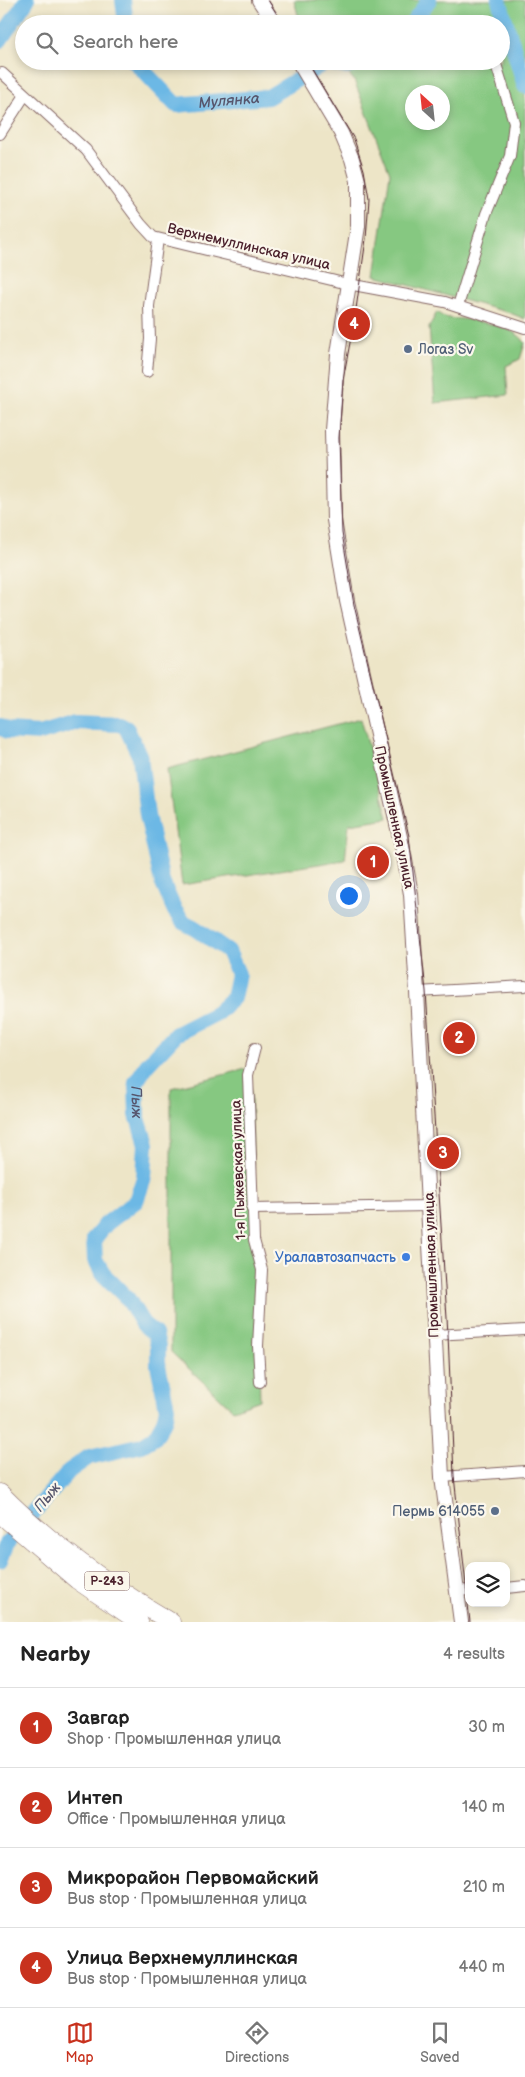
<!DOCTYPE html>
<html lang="en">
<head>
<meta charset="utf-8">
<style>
  body { margin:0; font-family:"Balsamiq Sans",sans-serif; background:#f2f2f2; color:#222 }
  .controls { position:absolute; right:15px; bottom:15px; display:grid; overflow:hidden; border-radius:10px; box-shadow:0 2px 8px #0003 }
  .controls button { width:45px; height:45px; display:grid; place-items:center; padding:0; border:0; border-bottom:1px solid #e0e0e0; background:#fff; color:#222; font:25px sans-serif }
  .compass { position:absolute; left:405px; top:85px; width:45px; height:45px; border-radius:50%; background:#fff; box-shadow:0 2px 8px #0003; rotate:333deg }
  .you { position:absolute; left:348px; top:895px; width:18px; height:18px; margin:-12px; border:4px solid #fff; border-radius:50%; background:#1a73e8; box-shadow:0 0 0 8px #1a73e833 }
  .badge { display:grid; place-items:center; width:32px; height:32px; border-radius:50%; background:#c8321e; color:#fff; font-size:16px; font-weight:700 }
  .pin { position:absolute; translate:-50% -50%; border:2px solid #fff; box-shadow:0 1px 5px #0006 }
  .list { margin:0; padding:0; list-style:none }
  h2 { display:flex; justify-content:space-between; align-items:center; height:65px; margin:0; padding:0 20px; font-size:21px }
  h2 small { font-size:16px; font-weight:400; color:#767676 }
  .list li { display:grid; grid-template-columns:32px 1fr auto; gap:15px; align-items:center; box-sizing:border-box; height:80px; padding:0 20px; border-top:1px solid #e0e0e0 }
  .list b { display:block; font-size:19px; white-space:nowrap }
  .list p { margin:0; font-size:16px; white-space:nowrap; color:#767676 }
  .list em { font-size:16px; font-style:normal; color:#767676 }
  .icon { flex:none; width:28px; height:28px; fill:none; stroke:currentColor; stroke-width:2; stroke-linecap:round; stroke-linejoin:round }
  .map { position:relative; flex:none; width:525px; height:1622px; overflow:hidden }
  .search { position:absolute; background:#fff; box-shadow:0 2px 8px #0003; left:15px; right:15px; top:15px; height:55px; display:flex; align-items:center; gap:12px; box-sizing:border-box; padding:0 18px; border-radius:28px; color:#767676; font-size:19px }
  .sheet { height:385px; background:#fff }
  nav { display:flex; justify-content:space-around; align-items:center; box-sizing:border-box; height:70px; border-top:1px solid #e0e0e0; background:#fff; font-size:14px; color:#767676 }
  nav a { display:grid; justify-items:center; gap:2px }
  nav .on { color:#c8321e }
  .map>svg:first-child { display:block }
  .green { fill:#86c881; stroke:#687456; fill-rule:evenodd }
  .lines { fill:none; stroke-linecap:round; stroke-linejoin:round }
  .river { stroke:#6cb8e5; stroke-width:16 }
  .street-casing { stroke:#836462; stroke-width:12 }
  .secondary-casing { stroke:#836462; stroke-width:16 }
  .highway-casing { stroke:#836462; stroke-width:19 }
  .street { stroke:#fff; stroke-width:10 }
  .secondary { stroke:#fff; stroke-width:14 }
  .highway { stroke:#fff; stroke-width:18 }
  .tram { stroke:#4a1f2b; stroke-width:1 }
  .service-dot { fill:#5c6f8a; stroke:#fbf7ec; stroke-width:2 }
  .shop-dot { fill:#3f7fe0; stroke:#fbf7ec; stroke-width:2 }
  .labels { text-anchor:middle; stroke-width:4.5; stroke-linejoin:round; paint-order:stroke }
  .shield { fill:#fbf7ec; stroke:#7f6065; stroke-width:1 }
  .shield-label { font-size:12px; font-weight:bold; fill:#4a1f2b }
  .street-label { font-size:14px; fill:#4a1f2b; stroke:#fbf7ec }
  .service-label { font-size:14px; fill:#4e5e75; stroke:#fbf7ec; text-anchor:start }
  .shop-label { font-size:14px; fill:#366cbe; stroke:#fbf7ec; text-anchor:end }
  .water-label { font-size:15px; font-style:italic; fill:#56556c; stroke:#fbf7ec }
</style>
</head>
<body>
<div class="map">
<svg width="525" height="1622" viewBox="0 0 525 1622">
  <rect width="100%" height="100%" fill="#fbf7ec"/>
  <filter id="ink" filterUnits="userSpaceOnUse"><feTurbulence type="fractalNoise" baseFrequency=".02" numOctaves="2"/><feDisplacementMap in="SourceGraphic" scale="10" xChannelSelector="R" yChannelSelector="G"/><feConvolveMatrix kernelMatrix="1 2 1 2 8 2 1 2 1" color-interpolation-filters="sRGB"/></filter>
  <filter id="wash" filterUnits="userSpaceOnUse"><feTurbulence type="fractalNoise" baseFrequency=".0096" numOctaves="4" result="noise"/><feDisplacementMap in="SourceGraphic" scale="20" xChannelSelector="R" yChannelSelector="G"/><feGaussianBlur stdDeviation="1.12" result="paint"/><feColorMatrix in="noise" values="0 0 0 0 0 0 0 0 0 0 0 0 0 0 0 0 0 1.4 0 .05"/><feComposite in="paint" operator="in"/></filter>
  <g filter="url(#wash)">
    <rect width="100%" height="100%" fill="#ede5c7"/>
    <!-- green -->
    <g class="green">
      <path d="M294,0h231v319l-15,-6 -135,-37 15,-103 -36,-93 -17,-19h164v-37h-195l-8,-9zM412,92h30v30h-30z"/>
      <path d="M437,312c8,8 16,6 26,7 18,3 54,8 62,24l-5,16 -14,7 2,29 -73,8 -6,-76z"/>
      <path d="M361,718l27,100 -39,6 -4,36 -163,25 -15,-116z"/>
      <path d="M250,1068l10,332 -27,10 -62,-58v-264z"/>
    </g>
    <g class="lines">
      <!-- river -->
      <g class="river">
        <path d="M123,0l3,24"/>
        <path d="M499,0l26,86"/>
        <path d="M412,24l17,-24"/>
        <path d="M0,40l27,-40"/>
        <path id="s1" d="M134,61l42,44 92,-8 58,-35 21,5 14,-6"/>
        <path id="s2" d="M0,727l8,4 32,2 36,-11 43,2 7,3 14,30 7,58 15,67 13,29 8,11 12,6 33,23 10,23 -5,24 -16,15 -41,21 -29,31 -11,17 1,33 9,29 -2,34 -8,23 -30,23 -12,15 1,21 8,14 25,25 15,25 12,10 3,12v19l9,43 -3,13 -9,16 -13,8 -53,12 -20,14 -62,73 -7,16"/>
      </g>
    </g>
  </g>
  <g filter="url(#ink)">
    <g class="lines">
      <defs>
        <g id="street">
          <path d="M2,73l84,77 55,74 12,13 195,47 97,18 80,26"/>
          <path d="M0,134l25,-39"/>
          <path d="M458,306l28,-92 24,-58 4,-34 -19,-61"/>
          <path d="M147,372l3,-33 -1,-33 9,-67"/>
          <path d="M417,992l108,-6"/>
          <path d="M255,1048l-7,27 6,165 8,30 -4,76 2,36"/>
          <path d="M252,1209l177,-3"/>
          <path d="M434,1335l91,-5"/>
          <path d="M442,1477l83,-6"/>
          <path d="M506,1588l19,-2"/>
          <path d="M457,1591l12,-1"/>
        </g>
        <g id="secondary">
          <path d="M259,0l16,24"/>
          <path d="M298,61l43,72 11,26 6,22v45l-20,128 -6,76 2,90 13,81 57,254 7,39 6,98 25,485 19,145"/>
        </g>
        <g id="highway">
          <path d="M0,1493c50,51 110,93 171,129"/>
          <path d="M0,1514l77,66 62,42"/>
        </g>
      </defs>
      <!-- street casing -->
      <use href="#street" class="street-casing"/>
      <!-- secondary casing -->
      <use href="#secondary" class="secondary-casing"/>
      <!-- highway casing -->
      <use href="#highway" class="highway-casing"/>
      <!-- street -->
      <use href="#street" class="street"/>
      <!-- secondary -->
      <use href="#secondary" class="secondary"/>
      <!-- highway -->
      <use href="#highway" class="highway"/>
      <!-- tram -->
      <g class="tram">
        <path d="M268,0l15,24"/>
        <path d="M307,61l47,78 10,31 5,29 -3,40 -11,77 -12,64 -4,58 3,95 12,72 55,231 17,155 22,343 6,142 16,146"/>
      </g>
    </g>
  </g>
  <!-- markers -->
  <g class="service-dot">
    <circle cx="408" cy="349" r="5"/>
    <circle cx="495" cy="1511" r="5"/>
  </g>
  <circle class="shop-dot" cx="406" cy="1257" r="5"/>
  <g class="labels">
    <!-- shield labels -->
    <rect class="shield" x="84.5" y="1571.5" width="45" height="19" rx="4"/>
    <g class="shield-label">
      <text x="107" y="1585">Р-243</text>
    </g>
    <!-- street labels -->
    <g class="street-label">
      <text transform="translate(249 246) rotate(13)" y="5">Верхнемуллинская улица</text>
      <text transform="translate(395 817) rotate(78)" y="5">Промышленная улица</text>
      <text transform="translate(238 1170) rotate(-92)" y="5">1-я Пыжевская улица</text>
      <text transform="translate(431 1265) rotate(-92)" y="5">Промышленная улица</text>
    </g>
    <!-- service labels -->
    <g class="service-label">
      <text x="418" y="354">Логаз Sv</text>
      <text x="485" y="1516" text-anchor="end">Пермь 614055</text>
    </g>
    <!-- shop labels -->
    <g class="shop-label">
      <text x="396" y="1262">Уралавтозапчасть</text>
    </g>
    <!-- water labels -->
    <g class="water-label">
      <text dy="5" stroke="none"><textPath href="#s1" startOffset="114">Мулянка</textPath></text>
      <text dy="5" stroke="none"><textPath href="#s2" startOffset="589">Пыж</textPath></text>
      <text transform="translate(47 1497) rotate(-50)" y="5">Пыж</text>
    </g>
  </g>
</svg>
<div class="controls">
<button><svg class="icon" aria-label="layers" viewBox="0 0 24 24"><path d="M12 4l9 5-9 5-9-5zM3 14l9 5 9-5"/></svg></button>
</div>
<svg class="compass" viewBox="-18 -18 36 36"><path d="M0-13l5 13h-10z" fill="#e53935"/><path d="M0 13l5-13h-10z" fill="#767676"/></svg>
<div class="you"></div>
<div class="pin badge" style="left:373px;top:862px">1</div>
<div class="pin badge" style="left:459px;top:1038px">2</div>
<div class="pin badge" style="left:443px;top:1153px">3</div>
<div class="pin badge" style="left:354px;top:324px">4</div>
<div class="search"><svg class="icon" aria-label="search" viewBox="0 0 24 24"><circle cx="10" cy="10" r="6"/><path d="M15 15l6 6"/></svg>Search here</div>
</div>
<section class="sheet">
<h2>Nearby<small>4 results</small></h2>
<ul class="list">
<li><span class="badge">1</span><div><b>Завгар</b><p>Shop · Промышленная улица</p></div><em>30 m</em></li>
<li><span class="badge">2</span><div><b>Интеп</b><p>Office · Промышленная улица</p></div><em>140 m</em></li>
<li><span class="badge">3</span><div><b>Микрорайон Первомайский</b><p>Bus stop · Промышленная улица</p></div><em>210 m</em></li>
<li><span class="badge">4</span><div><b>Улица Верхнемуллинская</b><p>Bus stop · Промышленная улица</p></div><em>440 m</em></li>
</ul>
</section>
<nav>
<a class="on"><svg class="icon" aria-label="map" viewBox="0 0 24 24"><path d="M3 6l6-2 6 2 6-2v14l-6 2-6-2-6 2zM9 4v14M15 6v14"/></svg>Map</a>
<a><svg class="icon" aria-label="directions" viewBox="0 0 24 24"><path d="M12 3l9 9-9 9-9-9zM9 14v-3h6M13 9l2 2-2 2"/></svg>Directions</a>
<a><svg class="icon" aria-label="saved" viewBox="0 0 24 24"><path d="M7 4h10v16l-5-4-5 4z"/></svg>Saved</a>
</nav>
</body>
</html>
